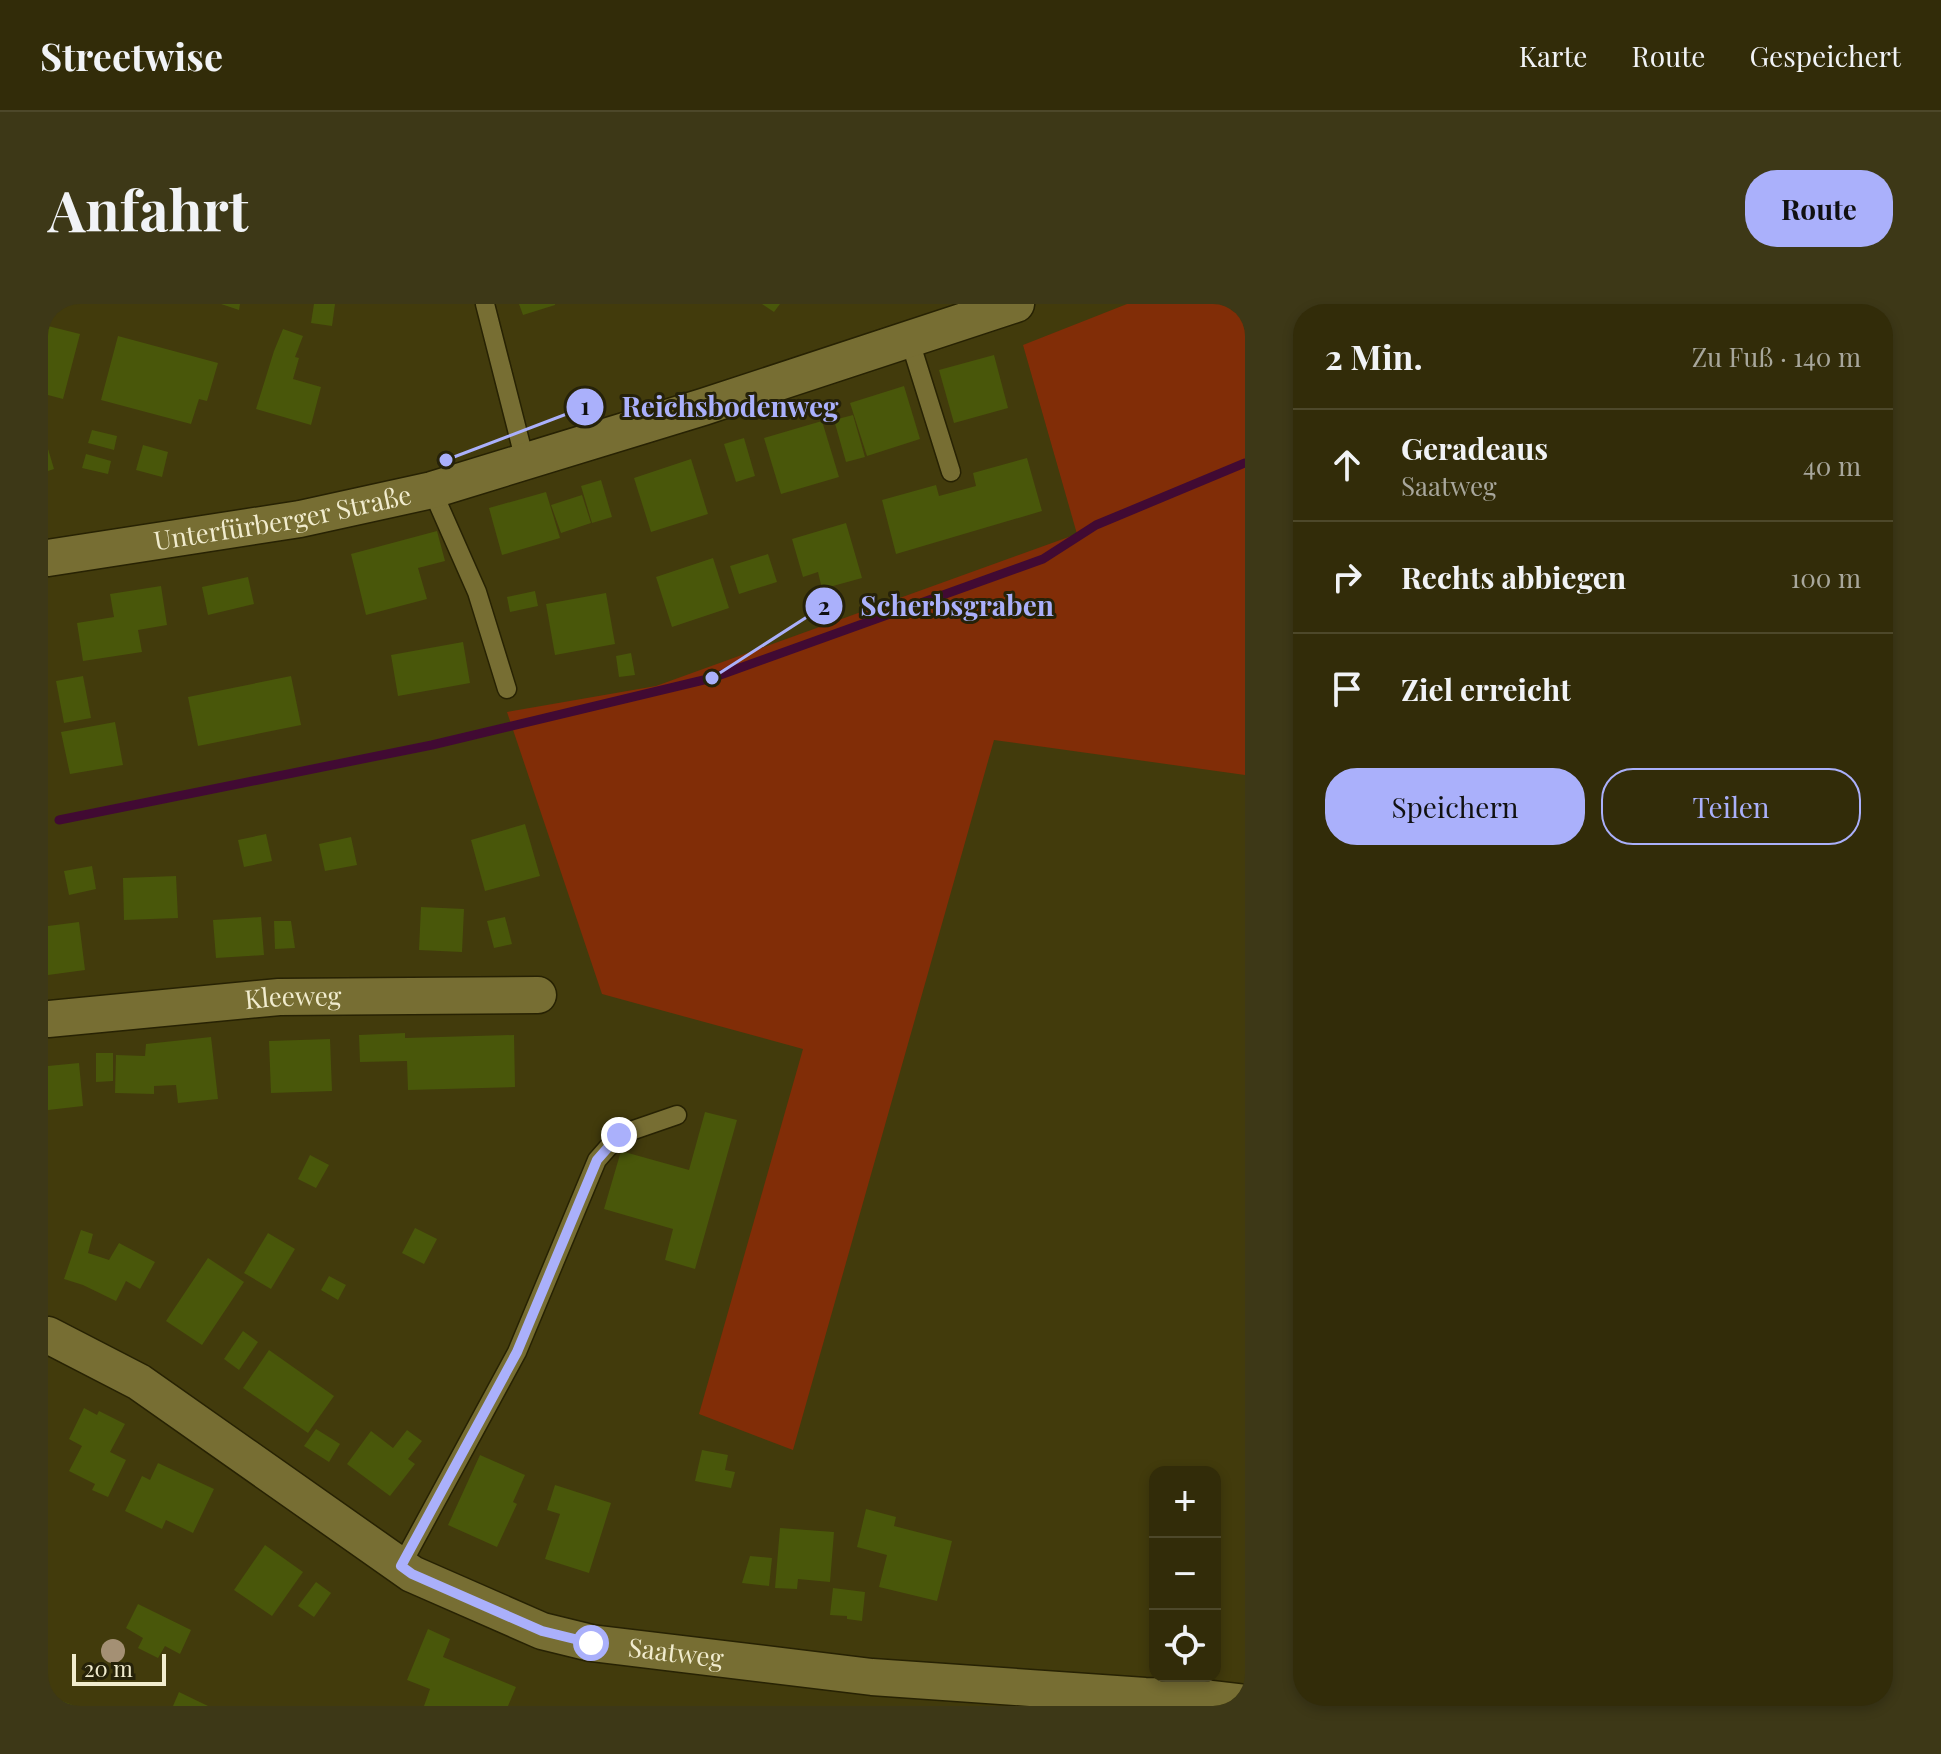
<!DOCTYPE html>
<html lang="de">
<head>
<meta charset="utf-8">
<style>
  body { margin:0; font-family:"Playfair Display",serif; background:#3d3817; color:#f1f3f6 }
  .controls { position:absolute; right:24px; bottom:24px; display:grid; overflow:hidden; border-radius:16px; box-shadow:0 4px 12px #0003 }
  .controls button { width:72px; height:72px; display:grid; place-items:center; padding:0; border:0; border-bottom:2px solid #4d482a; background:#322c09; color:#f1f3f6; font:40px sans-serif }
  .scale { position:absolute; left:24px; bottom:20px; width:94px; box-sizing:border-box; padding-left:8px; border:4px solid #f1ecce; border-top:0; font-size:22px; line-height:28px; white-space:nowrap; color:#f1ecce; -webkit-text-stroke:6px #262209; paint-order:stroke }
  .stop { position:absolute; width:24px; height:24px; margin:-18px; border:6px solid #aab0fb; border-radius:50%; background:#fff }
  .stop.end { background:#aab0fb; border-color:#fff; box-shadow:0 2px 8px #0008 }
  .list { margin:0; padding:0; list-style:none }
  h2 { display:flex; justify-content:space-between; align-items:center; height:104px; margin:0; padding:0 32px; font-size:34px }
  h2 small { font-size:26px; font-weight:400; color:#a8a79c }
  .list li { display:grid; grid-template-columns:52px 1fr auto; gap:24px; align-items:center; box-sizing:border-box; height:112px; padding:0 32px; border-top:2px solid #4d482a }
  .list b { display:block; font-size:30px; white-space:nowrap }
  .list p { margin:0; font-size:26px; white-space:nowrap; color:#a8a79c }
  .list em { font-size:26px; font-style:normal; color:#a8a79c }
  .actions { display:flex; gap:16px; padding:24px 32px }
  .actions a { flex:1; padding:18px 0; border:2px solid #aab0fb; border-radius:32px; text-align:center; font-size:28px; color:#aab0fb }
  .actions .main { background:#aab0fb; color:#111 }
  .icon { flex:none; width:44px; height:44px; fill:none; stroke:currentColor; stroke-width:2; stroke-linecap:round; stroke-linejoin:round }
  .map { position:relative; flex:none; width:1197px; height:1402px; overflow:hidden; border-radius:32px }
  header { display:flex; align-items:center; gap:48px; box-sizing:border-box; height:112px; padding:0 40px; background:#322c09; border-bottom:2px solid #4d482a }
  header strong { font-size:38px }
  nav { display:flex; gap:44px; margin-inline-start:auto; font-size:28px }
  .intro { display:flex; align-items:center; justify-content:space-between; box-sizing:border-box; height:192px; padding:0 48px }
  h1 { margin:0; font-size:56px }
  .button { padding:20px 36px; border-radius:32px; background:#aab0fb; color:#111; font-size:28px; font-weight:700 }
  main { display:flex; gap:48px; padding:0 48px }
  aside { flex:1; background:#322c09; border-radius:32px; box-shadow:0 4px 12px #0003 }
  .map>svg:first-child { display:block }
  .green { fill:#812d07 }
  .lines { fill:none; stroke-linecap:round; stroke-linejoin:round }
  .stream { stroke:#410a33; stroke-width:9 }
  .building { fill:#49570a }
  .lane-casing { stroke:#272203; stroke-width:21 }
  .street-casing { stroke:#272203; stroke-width:39 }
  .lane { stroke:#776e33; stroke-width:18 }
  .street { stroke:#776e33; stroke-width:36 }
  .tree { fill:#a49074 }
  .route { stroke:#aab0fb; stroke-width:10 }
  .labels { text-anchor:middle; stroke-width:6; stroke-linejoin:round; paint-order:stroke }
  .street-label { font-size:26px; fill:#f1ecce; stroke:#262209 }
  .leader { fill:none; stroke:#aab0fb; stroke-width:3 }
  .callout-dot { fill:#aab0fb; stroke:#262209; stroke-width:3 }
  .mark-label { font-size:24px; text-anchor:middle; font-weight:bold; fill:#111 }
  .callout-label { font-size:28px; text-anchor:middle; font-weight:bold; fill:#aab0fb; stroke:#262209; stroke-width:6; stroke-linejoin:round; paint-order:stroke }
</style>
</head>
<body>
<header>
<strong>Streetwise</strong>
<nav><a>Karte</a><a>Route</a><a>Gespeichert</a></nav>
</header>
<div class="intro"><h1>Anfahrt</h1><a class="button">Route</a></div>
<main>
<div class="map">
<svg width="1197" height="1402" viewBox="0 0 1197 1402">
  <rect width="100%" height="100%" fill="#423b0c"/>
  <!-- green -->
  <path class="green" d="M1079,0h103l15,2v469l-251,-35 -201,710 -94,-36 104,-365 -201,-55 -95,-282 149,-26 421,-152 -54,-189z"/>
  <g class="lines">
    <!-- stream -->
    <path class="stream" d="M11,516l373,-75 280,-67 331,-119 53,-34 149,-62"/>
  </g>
  <!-- building -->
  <g class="building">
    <path d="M173,0h19l-1,6z"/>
    <path d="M266,0h21l-3,22 -21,-3z"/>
    <path d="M471,0h36v1l-32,10z"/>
    <path d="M714,0h18l-6,8z"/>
    <path d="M0,22l32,8 -17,65 -15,-4z"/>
    <path d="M235,25l20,7 -8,21 4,1 -6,21 28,8 -10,38 -55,-16 18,-58z"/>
    <path d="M70,32l100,27 -11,38 -8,-2 -8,25 -90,-24z"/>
    <path d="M946,51l14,53 -54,15 -15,-53z"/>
    <path d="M856,82l16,53 -53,17 -17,-53z"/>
    <path d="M805,111l12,42 -19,5 -12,-42z"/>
    <path d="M774,117l17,56 -58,17 -17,-56z"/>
    <path d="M44,126l25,6 -3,14 -26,-7z"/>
    <path d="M696,134l11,38 -19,6 -12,-38z"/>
    <path d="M95,141l25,7 -6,25 -26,-7z"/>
    <path d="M0,145l6,20 -6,2z"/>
    <path d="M38,150l25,7 -3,13 -26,-6z"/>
    <path d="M979,154l15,53 -146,43 -14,-54 54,-15 3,11 37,-10 -3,-13z"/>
    <path d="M643,155l17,55 -57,18 -17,-54z"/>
    <path d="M553,176l11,37 -20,6 -11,-37z"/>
    <path d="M498,188l14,46 -58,17 -13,-47z"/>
    <path d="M534,191l9,28 -30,10 -10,-28z"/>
    <path d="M798,219l16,55 -40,11 -4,-17 -15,5 -11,-38z"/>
    <path d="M389,227l8,30 -27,7 9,31 -61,16 -15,-61z"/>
    <path d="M720,250l9,28 -38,12 -9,-28z"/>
    <path d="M665,254l16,50 -57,19 -16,-50z"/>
    <path d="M200,273l6,27 -46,11 -6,-28z"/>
    <path d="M113,282l6,39 -29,5 4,22 -59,9 -6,-38 37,-6 -4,-23z"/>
    <path d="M487,287l3,15 -28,6 -3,-15z"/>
    <path d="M558,289l9,51 -60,11 -9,-51z"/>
    <path d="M415,338l7,41 -72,13 -7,-41z"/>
    <path d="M583,349l4,22 -16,2 -3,-21z"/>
    <path d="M35,372l8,42 -27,5 -8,-42z"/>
    <path d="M243,372l10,49 -103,21 -10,-49z"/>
    <path d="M67,418l8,43 -53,9 -9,-42z"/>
    <path d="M477,520l15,52 -55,15 -14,-51z"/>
    <path d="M218,530l6,27 -28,6 -6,-27z"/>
    <path d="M303,533l6,28 -32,6 -6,-27z"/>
    <path d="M44,562l4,23 -27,6 -5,-24z"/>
    <path d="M128,572l2,42 -54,2 -1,-42z"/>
    <path d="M373,603l43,2 -2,43 -43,-2z"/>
    <path d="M213,613l3,38 -48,3 -3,-38z"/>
    <path d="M457,613l7,27 -18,4 -7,-27z"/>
    <path d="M226,617h17l4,27 -20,1z"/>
    <path d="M31,618l6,48 -37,5v-49z"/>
    <path d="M357,729v5l109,-3 1,52 -107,3 -1,-29 -47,1 -1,-27z"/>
    <path d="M163,733l7,62 -40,4 -2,-18 -22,1v8l-39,-1 1,-38 29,1 1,-12z"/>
    <path d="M282,735l2,52 -61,2 -2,-52z"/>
    <path d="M48,749h17v28l-17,1z"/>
    <path d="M31,759l4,43 -35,4v-44z"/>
    <path d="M657,808l32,8 -42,149 -30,-9 8,-31 -69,-20 17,-58 68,19z"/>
    <path d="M262,851l19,10 -13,23 -18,-9z"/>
    <path d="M367,924l22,11 -13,25 -22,-11z"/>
    <path d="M33,926l12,4 -5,19 21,7 10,-17 36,19 -15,27 -14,-8 -10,20 -33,-16 -19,-6z"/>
    <path d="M220,929l27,16 -24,40 -27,-16z"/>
    <path d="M160,954l36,24 -42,63 -36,-24z"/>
    <path d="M281,972l17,9 -8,15 -17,-10z"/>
    <path d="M195,1027l15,11 -19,28 -15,-11z"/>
    <path d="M221,1046l65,46 -26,37 -65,-45z"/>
    <path d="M36,1104l13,7 2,-4 26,13 -15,28 16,8 -18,37 -16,-7 3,-6 -26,-13 13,-25 -13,-7z"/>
    <path d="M268,1125l24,15 -11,18 -25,-16z"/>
    <path d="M359,1126l15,11 -14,18 7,5 -25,32 -43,-32 24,-33 22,17z"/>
    <path d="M654,1146l26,5 -3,15 10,2 -4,16 -36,-7z"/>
    <path d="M432,1151l45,20 -12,27 4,2 -20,43 -49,-22z"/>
    <path d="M110,1159l56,26 -21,44 -27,-13 -4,9 -37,-18 17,-35 8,4z"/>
    <path d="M507,1181l56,18 -22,70 -44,-14 15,-45 -13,-4z"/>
    <path d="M818,1205l30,8 -2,9 58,15 -15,60 -58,-14 8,-32 -30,-8z"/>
    <path d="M732,1224l54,4 -4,50 -32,-3 -1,10 -22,-1z"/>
    <path d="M217,1241l38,27 -31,44 -38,-26z"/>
    <path d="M702,1252l22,2 -3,28 -27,-3z"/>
    <path d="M268,1278l15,11 -17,24 -16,-11z"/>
    <path d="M785,1284l32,4 -3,29 -15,-2v-3l-17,-1z"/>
    <path d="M90,1300l53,26 -11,24 -15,-8 -7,12 -20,-10 5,-10 -17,-10z"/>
    <path d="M380,1325l22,10 -7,18 73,30 -8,19h-84l6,-17 -23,-9z"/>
    <path d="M131,1388l29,14h-35z"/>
    <path d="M9,1395l18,7h-21z"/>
  </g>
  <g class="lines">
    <defs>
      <g id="lane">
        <path d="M437,0l40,157"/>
        <path d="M861,34l42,134"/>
        <path d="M384,186l45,102 30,97"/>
        <path d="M353,1262l116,-214 80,-192 22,-25 58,-20"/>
      </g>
      <g id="street">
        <path id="s1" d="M0,254l252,-39 132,-29 271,-83 313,-103"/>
        <path id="s2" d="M0,715l231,-22 259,-2"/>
        <path id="s3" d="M0,1031l91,47 273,192 130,57 49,12 281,34 273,19 51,1 49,6"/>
      </g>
    </defs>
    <!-- lane casing -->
    <use href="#lane" class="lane-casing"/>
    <!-- street casing -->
    <use href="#street" class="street-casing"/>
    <!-- lane -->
    <use href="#lane" class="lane"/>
    <!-- street -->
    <use href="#street" class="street"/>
  </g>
  <!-- trees -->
  <circle class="tree" cx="65" cy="1347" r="12"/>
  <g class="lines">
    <!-- route -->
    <path class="route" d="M543,1339l-49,-12 -130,-57 -11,-8 116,-214 80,-192 22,-25"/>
  </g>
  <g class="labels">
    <!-- street labels -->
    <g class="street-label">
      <text dy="9" stroke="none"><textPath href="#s1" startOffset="238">Unterfürberger Straße</textPath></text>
      <text dy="9" stroke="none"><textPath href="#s2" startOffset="246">Kleeweg</textPath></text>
      <text dy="9" stroke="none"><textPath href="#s3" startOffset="714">Saatweg</textPath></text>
    </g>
  </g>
  <!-- callouts -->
  <path class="leader" d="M398 156L537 103M664 374L776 302"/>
  <g class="callout-dot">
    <circle cx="398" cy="156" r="8"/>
    <circle cx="664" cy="374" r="8"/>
    <circle cx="537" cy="103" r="20"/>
    <circle cx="776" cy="302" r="20"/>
  </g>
  <g class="mark-label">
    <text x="537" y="111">1</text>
    <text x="776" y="311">2</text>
  </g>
  <g class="callout-label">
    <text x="682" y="113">Reichsbodenweg</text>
    <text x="909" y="312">Scherbsgraben</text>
  </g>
</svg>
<div class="controls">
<button>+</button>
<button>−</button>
<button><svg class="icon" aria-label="locate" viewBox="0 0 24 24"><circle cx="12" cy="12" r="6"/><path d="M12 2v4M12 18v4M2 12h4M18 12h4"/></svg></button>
</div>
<div class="scale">20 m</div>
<div class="stop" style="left:543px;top:1339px"></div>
<div class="stop end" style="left:571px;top:831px"></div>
</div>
<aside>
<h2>2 Min.<small>Zu Fuß · 140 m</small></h2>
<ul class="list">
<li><svg class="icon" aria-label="ahead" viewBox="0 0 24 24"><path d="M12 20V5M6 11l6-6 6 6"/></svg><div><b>Geradeaus</b><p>Saatweg</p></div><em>40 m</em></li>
<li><svg class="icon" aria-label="right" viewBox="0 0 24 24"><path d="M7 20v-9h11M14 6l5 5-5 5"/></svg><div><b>Rechts abbiegen</b></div><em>100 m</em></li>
<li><svg class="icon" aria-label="arrive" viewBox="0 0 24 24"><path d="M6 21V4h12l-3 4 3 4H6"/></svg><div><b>Ziel erreicht</b></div></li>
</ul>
<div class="actions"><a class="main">Speichern</a><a>Teilen</a></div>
</aside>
</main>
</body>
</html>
